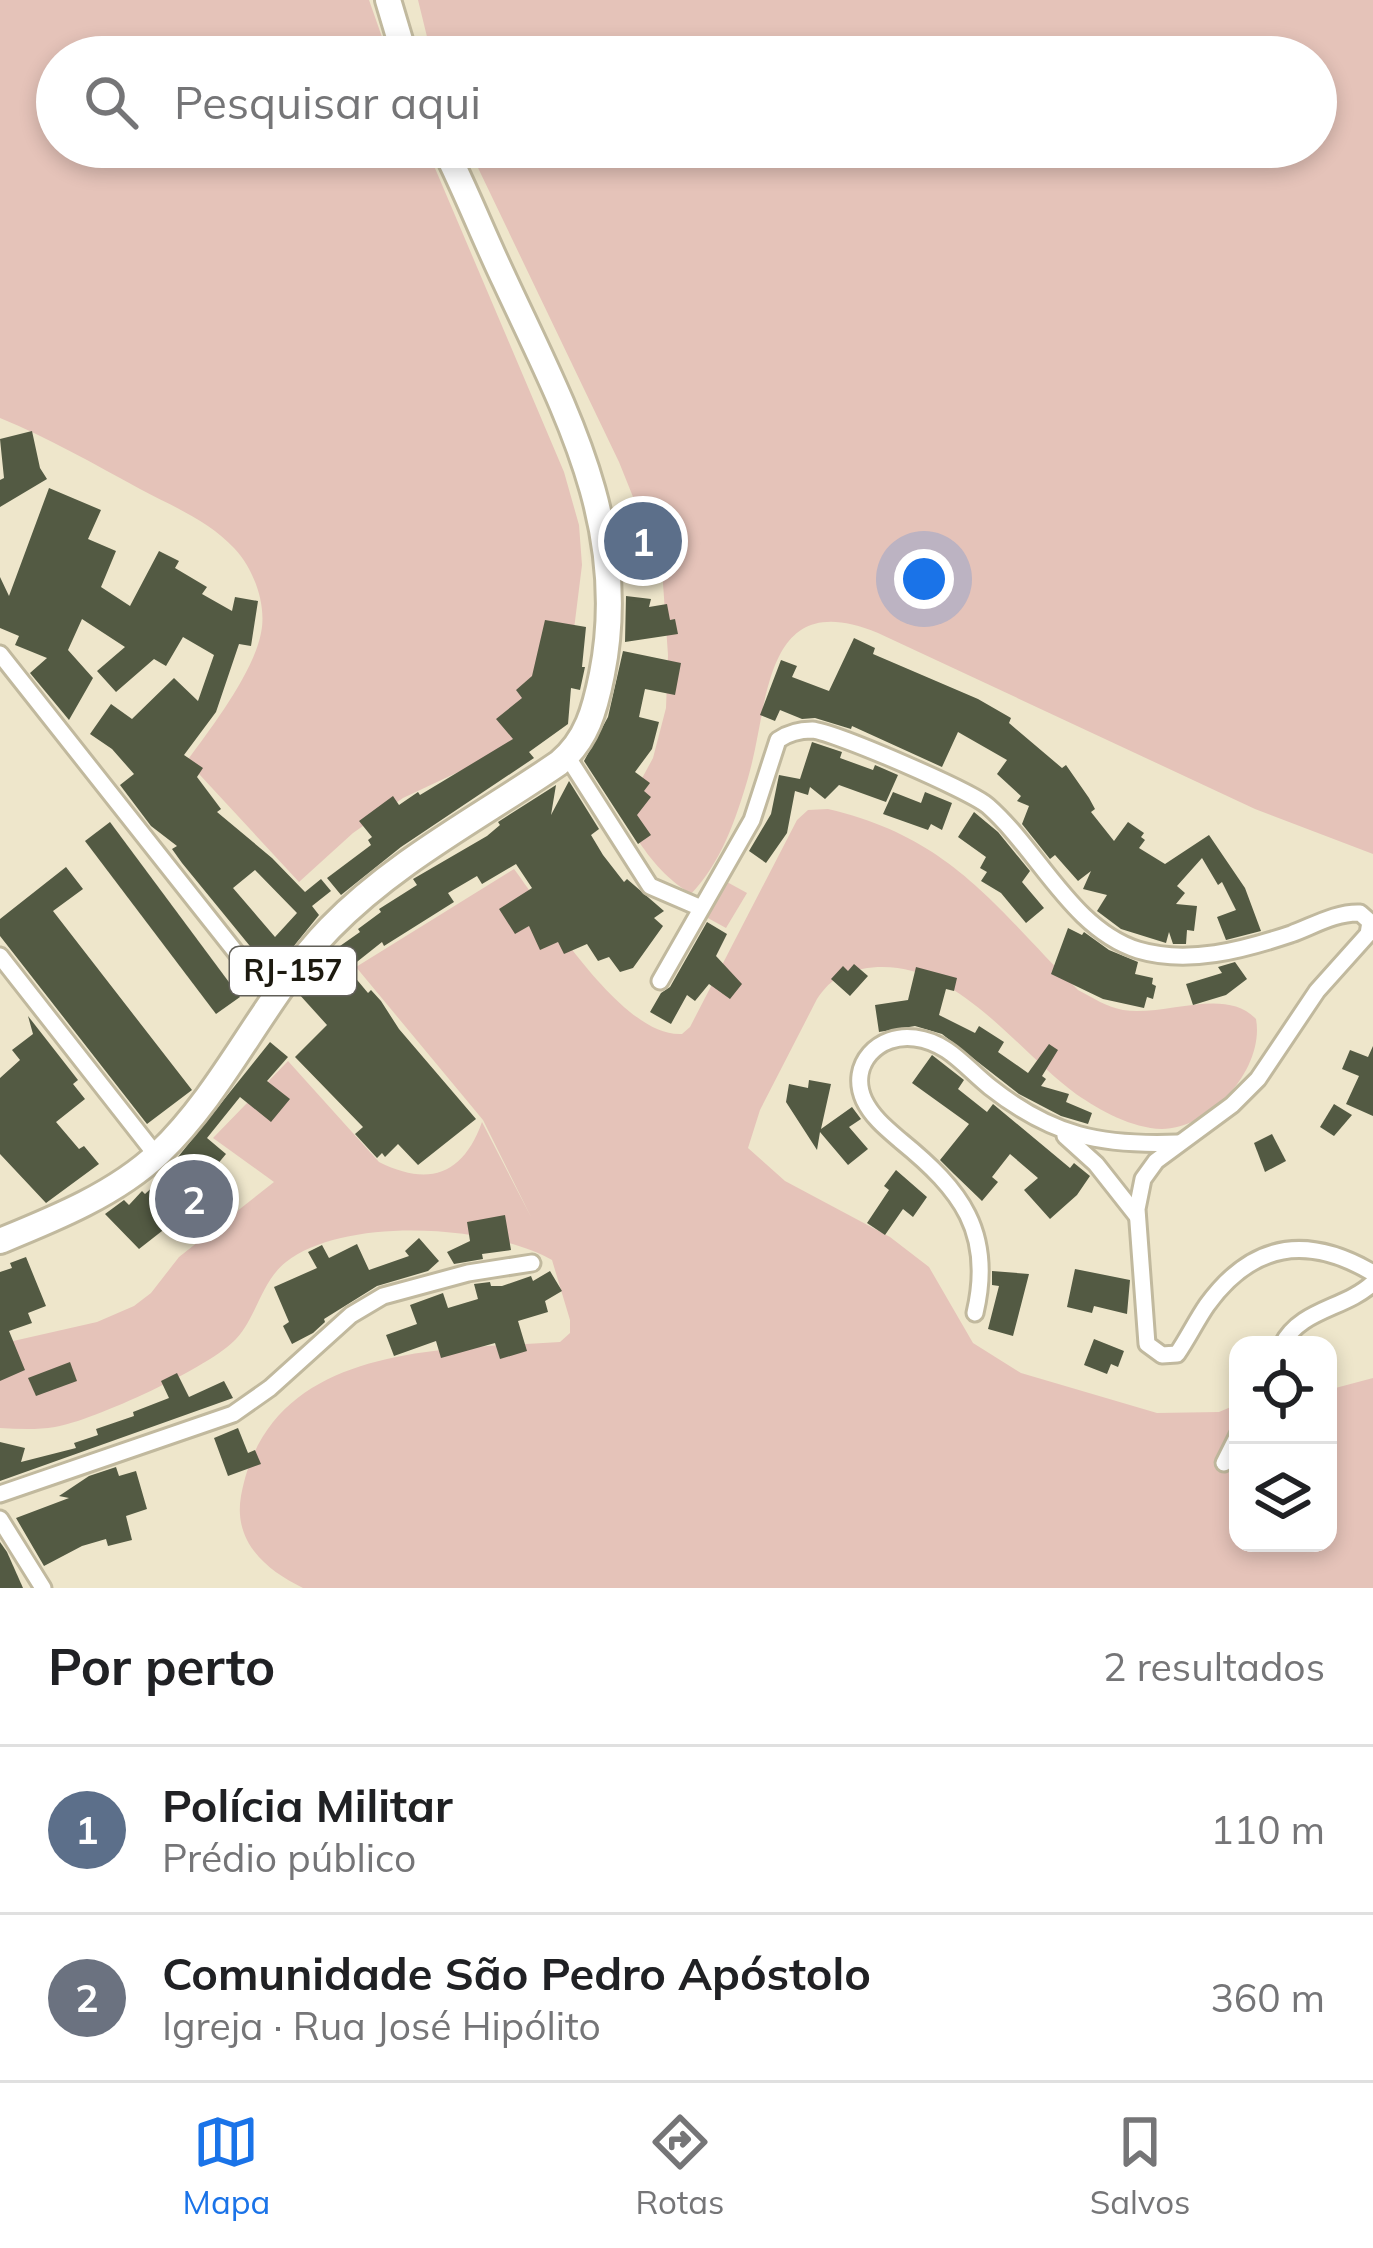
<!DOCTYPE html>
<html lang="pt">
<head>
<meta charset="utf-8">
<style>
  body { margin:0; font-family:Mulish,sans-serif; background:#f2f2f2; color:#202124 }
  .controls { position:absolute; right:36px; bottom:36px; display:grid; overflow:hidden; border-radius:24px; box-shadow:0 6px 18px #0003 }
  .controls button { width:108px; height:108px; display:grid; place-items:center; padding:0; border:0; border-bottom:3px solid #e0e0e0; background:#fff; color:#202124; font:60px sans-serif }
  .you { position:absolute; left:924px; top:579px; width:42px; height:42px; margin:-30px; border:9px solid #fff; border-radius:50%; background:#1a73e8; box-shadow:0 0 0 18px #1a73e833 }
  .badge { display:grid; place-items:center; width:78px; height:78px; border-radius:50%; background:#1a73e8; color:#fff; font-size:39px; font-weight:700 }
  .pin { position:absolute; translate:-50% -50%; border:6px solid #fff; box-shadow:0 3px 12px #0006 }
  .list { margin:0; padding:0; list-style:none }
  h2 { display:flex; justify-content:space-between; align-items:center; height:156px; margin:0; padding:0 48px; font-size:51px }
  h2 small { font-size:39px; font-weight:400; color:#757577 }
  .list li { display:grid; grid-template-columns:78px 1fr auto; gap:36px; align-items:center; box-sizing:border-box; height:168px; padding:0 48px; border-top:3px solid #e0e0e0 }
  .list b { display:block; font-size:45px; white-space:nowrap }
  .list p { margin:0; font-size:39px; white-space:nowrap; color:#757577 }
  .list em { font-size:39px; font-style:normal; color:#757577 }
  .icon { flex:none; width:66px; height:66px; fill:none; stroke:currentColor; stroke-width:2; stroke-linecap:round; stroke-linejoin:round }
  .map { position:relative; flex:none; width:1373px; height:1588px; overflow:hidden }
  .search { position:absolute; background:#fff; box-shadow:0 6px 18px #0003; left:36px; right:36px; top:36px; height:132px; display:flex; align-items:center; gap:30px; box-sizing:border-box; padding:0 42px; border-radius:66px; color:#757577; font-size:45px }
  .sheet { height:492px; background:#fff }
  nav { display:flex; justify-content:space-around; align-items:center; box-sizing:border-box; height:168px; border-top:3px solid #e0e0e0; background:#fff; font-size:33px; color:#757577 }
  nav a { display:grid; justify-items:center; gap:6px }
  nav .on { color:#1a73e8 }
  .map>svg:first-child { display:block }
  .green { fill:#e5c3b9 }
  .building { fill:#535a43; fill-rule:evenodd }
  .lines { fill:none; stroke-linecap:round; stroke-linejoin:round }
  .minor-casing { stroke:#c1b99e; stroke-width:21 }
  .primary-casing { stroke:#c1b99e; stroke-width:30 }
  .minor { stroke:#fff; stroke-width:15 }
  .primary { stroke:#fff; stroke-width:24 }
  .labels { text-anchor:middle; stroke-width:12; stroke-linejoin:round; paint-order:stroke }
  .shield { fill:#fff; stroke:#615f58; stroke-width:3 }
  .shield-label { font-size:30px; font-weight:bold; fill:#1d1a10 }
</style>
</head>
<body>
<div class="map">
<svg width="1373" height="1588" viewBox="0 0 1373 1588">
  <rect width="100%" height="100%" fill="#eee6cb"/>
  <!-- green -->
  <g class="green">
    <path d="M0,0h369l20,57h-332v90h369l138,325 15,53 3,40 -11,88 -56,87 -44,26 -68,32 -50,35 -54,49 -112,-121c24,-33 66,-87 74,-128 6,-28 -7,-64 -27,-85 -25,-27 -62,-42 -94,-59 -46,-25 -91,-51 -140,-71z"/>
    <path d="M418,0h955v854l-118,-45 -377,-176c-116,-48 -108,70 -130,145 -12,41 -27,85 -57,116 -27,-17 -42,-36 -59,-63l8,-49 13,-24 13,-50 2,-53 -6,-86 -43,-107 -151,-315h848v-90h-884z"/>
    <path d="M828,809c124,29 167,98 250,181 15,8 29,17 45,20 42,7 102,-24 133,9 9,49 -45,110 -94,110 -31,-1 -61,-18 -86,-35 -62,-45 -125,-142 -214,-125 -21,4 -33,12 -45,30l-57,111 -12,38 37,33 105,56 39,30 44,76 48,30 136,40 62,-1 19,-8v139h90v-153l45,-12v210h-1070c-37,-18 -70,-46 -62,-92 28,-153 198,-146 319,-154l10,-9v-13l-18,-60c-61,-35 -207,-44 -266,2 -25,20 -29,54 -50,77 -24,27 -143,82 -181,88 -18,3 -37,2 -55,1v-84l97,-22 37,-16 17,-13 28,-36 95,-75 -61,-44 75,-77 91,101c50,25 84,13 103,-40l49,95 -48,-97 -127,-153 158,-98c33,44 109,169 168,165l8,-7 107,-207 11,-10z"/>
    <path d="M727,882l20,11 -21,35 -20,-11z"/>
  </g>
  <!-- building -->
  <g class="building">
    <path d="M32,431l8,37 7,11 -47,28v-27l4,-2 -4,-39z"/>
    <path d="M49,488l52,22 -13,29 28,12 -15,36 29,19 29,-55 20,10 -4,7 32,19 -5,7 30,17 3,-14 23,4 -7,45 -12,-2 -23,68 -32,43 19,13 -6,9 24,32 -4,3 55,46 33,34 16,-13 10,12 -19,15 7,9 -47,58 -90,-110 -10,-14 5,-3 -26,-20 -31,-41 14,-11 -22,-25 -22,-15 21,-30 21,15 42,-41 24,23 16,-46 -31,-18 -17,29 -12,-7 -38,33 -19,-21 28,-24 -43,-28 -14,31 25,28 -24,42 -39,-47 17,-15 -32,-13 4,-9 -19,-8v-51l9,19zM255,870l42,43 -22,24 -42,-49z"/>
    <path d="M626,596l25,3 -2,8 18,-3 3,16 5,-1 3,15 -53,8z"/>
    <path d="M545,620l41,7 -4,40h3l-5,23 -9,-2 -3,36 -39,28 5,6 -133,89 -60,48 -14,-17 44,-33 -3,-5 4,-3 -13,-16 34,-25 6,9 19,-13 2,3 93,-56 -17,-20 26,-21 -6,-8 16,-14z"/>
    <path d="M854,638l21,10 -2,6 105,45 33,19 -2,5 53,45 4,-3 23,33 6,11 -4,3 23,29 14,-19 16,11 -3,4 4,3 -6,8 26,16 44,-29 36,53 16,43 -35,9 -9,-23 19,-7 -14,-28 -4,3 -16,-27 -25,28 8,7 -9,11 21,2 -3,25 -7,-1 -1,14h-13l-4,-12 -3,11 -45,-14 -24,-18 10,-16 -24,-6 8,-18 -13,10 -23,-26 -5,4 -28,-35 7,-18 -12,-5 4,-5 -24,-22 10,-14 -49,-28 -16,35 -90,-41 -1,3 -36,-11 -13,1 -22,-9 -5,11 -15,-6 21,-55 16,6 -5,11 37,14z"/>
    <path d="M623,651l58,12 -6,32 -30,-6 -6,28 20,5 -7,27 -17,23 15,11 -6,8 7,6 -14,18 14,20 -13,9 -54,-83 24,-44z"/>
    <path d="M812,742l30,10 -2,6 33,12 2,-5 23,10 -12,27 -47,-17 -14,14 -15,-12 -2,8 -13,-4 -8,42 -21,30 -17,-12 22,-37 8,-39 21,4z"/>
    <path d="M569,781l30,48 -8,6 12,20 21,27 3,-3 37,32 -10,7 9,8 -30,42 -13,4 -11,-15 -11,4 -11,-17 -23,10 -6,-12 -18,8 -11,-24 -14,8 -16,-25 33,-21 -16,-24 -34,20 -5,-8 -29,17 6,9 -70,44 -2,-4 -34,27 20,24 3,-3 10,11 18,28 77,90 -58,46 -20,-21 -13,13 -3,-4 -5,5 -22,-24 8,-7 -68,-70 32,-32 -29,-32 32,-40 30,-21 -2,-3 23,-17 -2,-3 38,-24 -4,-6 74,-43 13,-11 -2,-3 58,-37 -5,30z"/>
    <path d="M893,792l28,11 4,-11 27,11 -10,27 -11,-6 -3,6 -45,-16z"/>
    <path d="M974,812l24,20 32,39 -8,11 22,26 -18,15 -25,-30 -20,-12 6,-9 -7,-4 6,-11 -28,-20z"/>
    <path d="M110,822l130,175 -24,17 -131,-173z"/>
    <path d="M66,867l17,22 -30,22 139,179 -45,34 -147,-188v-17z"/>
    <path d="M707,922l20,12 -11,22 26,28 -12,15 -21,-15 -14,17 -8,-6 -16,29 -21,-12 11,-19 9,-6z"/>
    <path d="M1068,928l14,7 2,-3 25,18 29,12 -3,12 18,4 -1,6 4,2 -3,13 -6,-2 -3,11 -41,-9 -52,-25z"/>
    <path d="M1235,962l12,17 -21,16 -33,10 -7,-21 36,-11 -4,-6z"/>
    <path d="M854,964l14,12 -18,20 -19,-17 12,-13 5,5z"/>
    <path d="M916,967l41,11 -3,13 -8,-2 -7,26 36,18 4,-7 25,16 -6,10 30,21 21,-29 9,6 -16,26 4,3 -5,7 28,8 -3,8 26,11 -4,11 -27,-8 -42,-22 -77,-60 -27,-8 -36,6 -4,-27 33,-5z"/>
    <path d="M28,1016l50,64 -5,4 12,15 -29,23 23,27 5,-3 15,18 -53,39 -46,-49v-76l20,-18 -8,-10 21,-16z"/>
    <path d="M270,1042l18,15 -21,24 23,18 -19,23 -31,-25 -33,41 19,16 -25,30 29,31 -23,21 -22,-23 -46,36 -34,-35 19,-14 5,5 13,-14 3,3 37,-34 -4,-3z"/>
    <path d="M1373,1046v70l-27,-12 13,-28 -17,-7 8,-19 18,7z"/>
    <path d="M932,1055l32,25 -6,9 29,23 6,-8 77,64 4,-5 16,13 -13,19 -27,24 -26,-29 14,-12 -28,-24 -18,23 6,5 -16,19 -28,-27 -14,-14 29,-36 -57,-41z"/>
    <path d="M809,1080l22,4 -10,45 31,-22 9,12 -12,8 19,22 -20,16 -28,-33 -3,18 -31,-48 3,-18 19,4z"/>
    <path d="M1334,1104l18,11 -18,21 -14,-9z"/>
    <path d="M1272,1134l14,27 -21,11 -11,-29z"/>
    <path d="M896,1170l31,27 -14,20 -10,-8 -18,26 -18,-12 22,-33 -5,-4z"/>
    <path d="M505,1215l6,35 -29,4 1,5 -29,5 -7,-12 23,-11 -3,-19z"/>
    <path d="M419,1238l20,23 -11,10 -51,15 -53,33 1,3 -12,11 -21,11 -9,-18 6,-4 -15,-35 43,-19 -9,-16 14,-7 7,13 28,-14 12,26 40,-14 -4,-5z"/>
    <path d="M26,1257l20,49 -18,7 4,10 -23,8 16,39 -25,11v-109l12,-4 -2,-5z"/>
    <path d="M1075,1269l55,11 -3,34 -33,-8 -2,7 -25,-6z"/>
    <path d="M550,1271l12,20 -17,10 3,11 -30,9 9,30 -27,8 -5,-16 -54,15 -5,-17 -42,15 -8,-21 31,-11 -7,-19 33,-12 5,15 30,-9 -4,-15 16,-2 1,4h11l29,-10 2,5z"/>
    <path d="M992,1271l37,3 -16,62 -25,-7 11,-43 -7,-1z"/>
    <path d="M1094,1339l30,12 -6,16 -7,-3 -4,10 -23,-9z"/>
    <path d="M70,1362l7,19 -41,15 -8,-18z"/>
    <path d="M177,1373l12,24 35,-16 9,17 -233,83v-39l25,6 -4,14 55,-14 -2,-5 24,-8 -2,-6 38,-13 -1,-4 36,-14 -8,-17z"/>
    <path d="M238,1428l10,25 7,-3 6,14 -33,12 -14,-38z"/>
    <path d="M116,1467l3,9 17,-5 11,38 -21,7 6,24 -24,6 -2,-7 -24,7 -38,20 -28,-48 53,-20 -10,-2 30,-20z"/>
    <path d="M0,1542l7,10 16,36h-23z"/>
  </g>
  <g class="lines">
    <defs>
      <g id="minor">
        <path d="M0,654l272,344"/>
        <path d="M567,756l83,130 51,22"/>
        <path d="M0,956l156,199"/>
        <path d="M660,981l92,-161 26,-80c10,-7 21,-10 34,-10 23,2 159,61 176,76 51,45 84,123 150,144 50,15 105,0 153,-16 22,-8 45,-22 69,-21l10,9 -2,12 -51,57 -59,88 -26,26 -76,56 -13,18 -6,30 10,135 15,11 15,-1c11,-16 19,-33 30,-49 45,-62 100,-71 166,-32"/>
        <path d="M1065,1136l31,28 41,52"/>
        <path d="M975,1313c19,-81 -14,-123 -74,-172 -14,-12 -29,-24 -37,-41 -16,-36 15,-67 51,-62 33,4 51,30 75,49 62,49 111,59 188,56"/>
        <path d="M1282,1345c18,-36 63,-36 91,-62"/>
        <path d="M1224,1463l14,-28"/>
        <path d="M0,1494l233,-80 37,-26 81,-73 32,-19 85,-23 64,-10"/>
        <path d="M0,1519l43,69"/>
      </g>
      <g id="primary">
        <path d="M388,0l17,57"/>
        <path d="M0,1241c54,-22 116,-47 159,-88 68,-65 105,-157 171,-225 65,-67 152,-112 229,-165 28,-23 36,-54 43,-89 29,-147 -37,-264 -97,-393 -21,-44 -39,-90 -61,-134"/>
      </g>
    </defs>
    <!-- minor casing -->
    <use href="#minor" class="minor-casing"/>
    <!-- primary casing -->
    <use href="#primary" class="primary-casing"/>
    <!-- minor -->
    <use href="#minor" class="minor"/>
    <!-- primary -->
    <use href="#primary" class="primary"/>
  </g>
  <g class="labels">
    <!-- shield labels -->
    <rect class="shield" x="230" y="947" width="126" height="48" rx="9"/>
    <g class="shield-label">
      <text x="293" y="981">RJ-157</text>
    </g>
  </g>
</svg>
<div class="controls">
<button><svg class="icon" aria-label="locate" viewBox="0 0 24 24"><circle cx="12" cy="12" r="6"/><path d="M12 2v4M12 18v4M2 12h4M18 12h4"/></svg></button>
<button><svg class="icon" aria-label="layers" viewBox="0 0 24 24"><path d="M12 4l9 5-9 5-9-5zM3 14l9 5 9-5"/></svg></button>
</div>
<div class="you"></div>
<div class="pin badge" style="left:643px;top:541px;background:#5c6f8a">1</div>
<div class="pin badge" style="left:194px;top:1199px;background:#6b7280">2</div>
<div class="search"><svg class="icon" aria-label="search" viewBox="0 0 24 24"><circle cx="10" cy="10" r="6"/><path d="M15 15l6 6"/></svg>Pesquisar aqui</div>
</div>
<section class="sheet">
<h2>Por perto<small>2 resultados</small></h2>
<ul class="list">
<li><span class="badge" style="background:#5c6f8a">1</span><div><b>Polícia Militar</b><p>Prédio público</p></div><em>110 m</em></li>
<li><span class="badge" style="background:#6b7280">2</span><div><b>Comunidade São Pedro Apóstolo</b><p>Igreja · Rua José Hipólito</p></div><em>360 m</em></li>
</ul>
</section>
<nav>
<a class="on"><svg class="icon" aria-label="map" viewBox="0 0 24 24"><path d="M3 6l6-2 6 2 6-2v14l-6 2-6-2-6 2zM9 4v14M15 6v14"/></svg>Mapa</a>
<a><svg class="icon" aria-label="directions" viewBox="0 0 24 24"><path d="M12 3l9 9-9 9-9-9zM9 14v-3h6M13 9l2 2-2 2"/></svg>Rotas</a>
<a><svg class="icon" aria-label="saved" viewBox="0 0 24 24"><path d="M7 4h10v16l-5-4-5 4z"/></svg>Salvos</a>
</nav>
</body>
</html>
